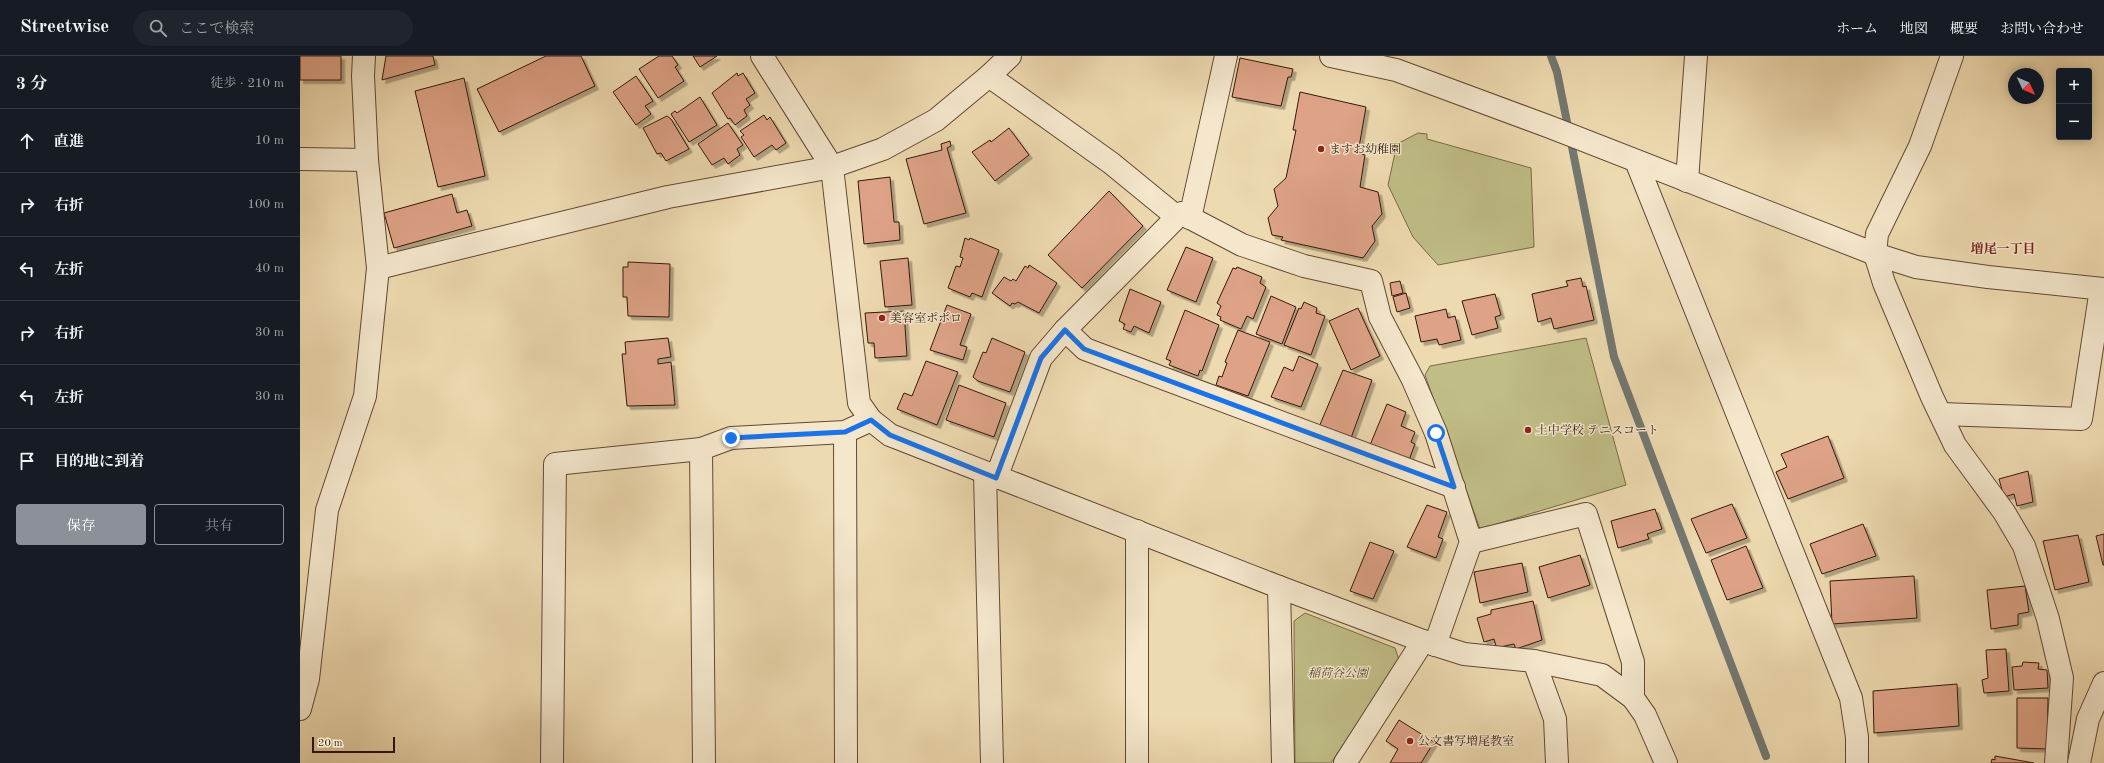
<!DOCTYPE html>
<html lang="ja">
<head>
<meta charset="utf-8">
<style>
  body { margin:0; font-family:"Old Standard TT","Noto Serif JP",serif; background:#20242c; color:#f1f3f6 }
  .controls { position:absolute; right:12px; top:12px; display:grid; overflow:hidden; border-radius:4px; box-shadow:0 2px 10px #0003 }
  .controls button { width:36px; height:36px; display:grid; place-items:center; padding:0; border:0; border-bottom:1px solid #363941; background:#171b24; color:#f1f3f6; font:20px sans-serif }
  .compass { position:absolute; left:1708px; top:12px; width:36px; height:36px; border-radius:50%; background:#171b24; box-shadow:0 2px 10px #0003; rotate:134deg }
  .scale { position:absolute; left:12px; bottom:10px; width:83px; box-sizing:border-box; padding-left:4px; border:2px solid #33180a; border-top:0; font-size:11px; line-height:14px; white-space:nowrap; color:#33180a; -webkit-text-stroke:3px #f4e7cc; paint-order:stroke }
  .stop { position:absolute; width:12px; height:12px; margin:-9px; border:3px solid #1a73e8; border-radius:50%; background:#fff }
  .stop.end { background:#1a73e8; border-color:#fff; box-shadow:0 1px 4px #0008 }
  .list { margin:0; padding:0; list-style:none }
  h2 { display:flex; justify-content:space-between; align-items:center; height:52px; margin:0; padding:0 16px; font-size:17px }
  h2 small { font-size:13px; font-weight:400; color:#9ea1a6 }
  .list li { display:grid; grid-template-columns:26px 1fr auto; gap:12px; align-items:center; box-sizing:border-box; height:64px; padding:0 16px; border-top:1px solid #363941 }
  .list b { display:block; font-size:15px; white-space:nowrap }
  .list em { font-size:13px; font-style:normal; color:#9ea1a6 }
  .actions { display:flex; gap:8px; padding:12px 16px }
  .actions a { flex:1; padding:9px 0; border:1px solid #8c9099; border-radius:4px; text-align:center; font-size:14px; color:#8c9099 }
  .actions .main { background:#8c9099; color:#fff }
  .icon { flex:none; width:22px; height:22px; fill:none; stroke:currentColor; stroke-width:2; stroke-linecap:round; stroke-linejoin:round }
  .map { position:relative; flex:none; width:1804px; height:707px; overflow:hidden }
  header { display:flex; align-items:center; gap:24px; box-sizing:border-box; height:56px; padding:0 20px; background:#171b24; border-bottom:1px solid #363941 }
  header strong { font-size:19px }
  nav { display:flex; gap:22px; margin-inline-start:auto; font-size:14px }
  .search { width:280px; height:36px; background:#20242c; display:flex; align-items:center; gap:10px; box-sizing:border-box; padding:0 14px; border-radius:22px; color:#9ea1a6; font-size:15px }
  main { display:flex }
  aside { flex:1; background:#171b24 }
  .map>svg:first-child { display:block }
  .green { fill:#c0bd86; stroke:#7a6a48 }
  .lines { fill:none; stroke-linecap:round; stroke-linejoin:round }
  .stream { stroke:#737872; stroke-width:8 }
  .building { fill:#dea387; stroke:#33180a; filter:url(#shadow) }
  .minor-casing { stroke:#624834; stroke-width:24 }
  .minor { stroke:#f4e7cc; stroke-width:22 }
  .route { stroke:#1a73e8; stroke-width:5 }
  .poi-dot { fill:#8f2418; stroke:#f4e7cc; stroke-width:1.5 }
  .labels { text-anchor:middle; stroke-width:3; stroke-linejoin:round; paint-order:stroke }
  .poi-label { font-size:12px; fill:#33180a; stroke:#f4e7cc; text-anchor:start }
  .park-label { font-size:12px; font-style:italic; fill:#5d4a2f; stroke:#f4e7cc }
  .neighbourhood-label { font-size:13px; font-weight:bold; fill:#7a1f14; stroke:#f4e7cc }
</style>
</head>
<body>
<header>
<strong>Streetwise</strong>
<div class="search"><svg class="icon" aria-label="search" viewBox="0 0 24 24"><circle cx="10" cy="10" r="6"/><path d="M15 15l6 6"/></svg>ここで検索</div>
<nav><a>ホーム</a><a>地図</a><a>概要</a><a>お問い合わせ</a></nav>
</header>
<main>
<aside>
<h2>3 分<small>徒歩 · 210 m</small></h2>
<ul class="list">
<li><svg class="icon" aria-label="ahead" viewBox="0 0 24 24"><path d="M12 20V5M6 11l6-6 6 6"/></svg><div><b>直進</b></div><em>10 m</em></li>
<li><svg class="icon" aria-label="right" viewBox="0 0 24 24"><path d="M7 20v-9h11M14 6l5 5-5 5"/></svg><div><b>右折</b></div><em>100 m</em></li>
<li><svg class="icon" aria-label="left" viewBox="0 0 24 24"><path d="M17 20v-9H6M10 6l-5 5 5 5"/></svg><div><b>左折</b></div><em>40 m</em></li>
<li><svg class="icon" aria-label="right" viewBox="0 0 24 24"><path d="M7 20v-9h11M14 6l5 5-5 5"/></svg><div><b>右折</b></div><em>30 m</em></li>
<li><svg class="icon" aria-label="left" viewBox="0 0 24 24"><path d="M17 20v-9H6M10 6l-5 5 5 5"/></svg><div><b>左折</b></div><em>30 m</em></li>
<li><svg class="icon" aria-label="arrive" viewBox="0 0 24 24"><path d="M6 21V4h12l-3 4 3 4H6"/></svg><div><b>目的地に到着</b></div></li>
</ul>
<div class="actions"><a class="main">保存</a><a>共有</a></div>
</aside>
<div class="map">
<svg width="1804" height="707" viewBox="0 0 1804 707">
  <defs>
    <filter id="shadow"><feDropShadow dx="3.5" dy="3.5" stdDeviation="0" flood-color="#0004"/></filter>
  </defs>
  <rect width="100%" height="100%" fill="#eedab0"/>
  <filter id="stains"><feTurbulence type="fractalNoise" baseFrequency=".005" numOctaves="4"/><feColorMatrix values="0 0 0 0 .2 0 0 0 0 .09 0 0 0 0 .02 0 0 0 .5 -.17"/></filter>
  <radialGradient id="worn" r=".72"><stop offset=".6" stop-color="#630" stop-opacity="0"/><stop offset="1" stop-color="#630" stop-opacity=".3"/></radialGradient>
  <!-- green -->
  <g class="green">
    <path d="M1118,77l9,1v5l104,29 3,79 -96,18 -25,-28 -25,-52 9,-41z"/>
    <path d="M1286,282l40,147 -146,44 -55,-154 5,-9z"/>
    <path d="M1005,557l90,35 4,12 -68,103h-36l-1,-142z"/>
  </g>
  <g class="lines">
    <!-- stream -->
    <path class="stream" d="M1251,0l6,16 57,285 152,399"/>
  </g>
  <!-- building -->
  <g class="building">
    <rect x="0" y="0" width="41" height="24"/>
    <path d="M86,0h47l2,9 -53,15z"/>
    <path d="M246,0h35l14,30 -96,46 -22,-43z"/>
    <path d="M359,0h13l6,9 -3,2 9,14 -26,17 -19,-29z"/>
    <path d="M393,0h24l-17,11z"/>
    <path d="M940,2l53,11 -2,8h-3l-7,29 -49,-9z"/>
    <path d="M437,17l1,3 5,-3 12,20 -9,6 4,6 -6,5 3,6 -12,9 -5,-7 -2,1 -16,-26z"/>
    <path d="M336,20l17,25 -8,5 6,8 -15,11 -23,-33z"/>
    <path d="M164,22l21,98 -47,11 -23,-96z"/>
    <path d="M1000,36l66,15 -8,46 7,2 -5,32 18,5 4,22 -10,12 3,15 -12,17 -82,-18 2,-3 -11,-2 -4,-17 10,-12 -4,-17 12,-11 10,-48h-3z"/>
    <path d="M400,41l17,28 -28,17 -18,-28 4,-3 2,2z"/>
    <path d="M464,59l3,5 3,-3 16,26 -10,7 -4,-5 -18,12 -13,-20 3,-2 -4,-4z"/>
    <path d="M367,60l4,3 18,30 -23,12 -5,-8 -4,1 -14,-26z"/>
    <path d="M428,67l15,22 -6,4 3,6 -12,9 -4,-6 -12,7 -14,-21z"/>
    <path d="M709,72l20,27 -34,26 -23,-29 18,-12 1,2z"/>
    <path d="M650,85l1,5 -4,2 19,65 -42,11 -18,-65 36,-9 -1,-6z"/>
    <path d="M590,121l4,45h5l1,18 -36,4 -6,-63z"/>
    <path d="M809,135l34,35 -61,62 -34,-33z"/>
    <path d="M152,138l5,19 10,-3 5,16 -78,22 -10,-35z"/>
    <path d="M665,182l4,2 1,-2 29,12 -17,47 -10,-4 -2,4 -22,-9 8,-22 4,1 3,-9 -3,-1z"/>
    <path d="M886,191l27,11 -17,44 -29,-12z"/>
    <path d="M608,202l4,47 -27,2 -5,-46z"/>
    <path d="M328,206l42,2 -1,53 -41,-1 -1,-19h-4v-30h5z"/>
    <path d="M729,209l28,18 -18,30 -21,-11 -3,2 -3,-1 -2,3 -18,-13 12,-16 7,4 2,-2 3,2 9,-15 3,2z"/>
    <path d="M937,211l25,10 -2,6 6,4 -13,32 -6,-3 -6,13 -21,-9 1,-3 -4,-2 4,-9 -4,-3 16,-35 3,1z"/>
    <path d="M1281,222l2,9 3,-1 8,34 -40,9 -3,-11 -13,4 -6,-28 36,-8 -2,-5z"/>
    <path d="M1100,225l3,12 -11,3 -2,-13z"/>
    <path d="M830,233l31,13 -12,31 -15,-7 -3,6 -8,-3 2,-5 -6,-3z"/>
    <path d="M1106,237l4,15 -13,4 -4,-15z"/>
    <path d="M1195,238l6,21 -6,2 3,11 -26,7 -10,-34z"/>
    <path d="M971,240l25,11 -14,37 -26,-10z"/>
    <path d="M1004,246l13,6 -1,5 9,3 -14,39 -27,-10 15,-37 2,1z"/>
    <path d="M647,249l24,9 -11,31 7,2 -4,13 -33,-10z"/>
    <path d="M1058,252l22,48 -29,14 -22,-49z"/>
    <path d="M1146,253l2,9 7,-2 6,24 -22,5 -2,-6 -16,3 -6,-26z"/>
    <path d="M885,254l34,15 -17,46 -2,-1 -2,6 -29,-11 2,-4 -5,-2z"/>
    <path d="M604,255l3,45 -32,2 -1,-15h-6l-3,-30z"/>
    <path d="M938,274l32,12 -22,54 -32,-11 3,-9 3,1 5,-14 -2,-1z"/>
    <path d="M368,282l3,19 -13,2v5l13,-2 4,43 -48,1 -5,-52h4l-1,-12z"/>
    <path d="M692,282l33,14 -15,40 -32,-11 -5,-4 10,-25 3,1z"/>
    <path d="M999,300l19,8 -17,43 -30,-10 13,-30 9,4z"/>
    <path d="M626,305l32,11 -21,53 -40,-16 7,-16 8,3z"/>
    <path d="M1043,314l29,10 -21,58 -32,-11z"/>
    <path d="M659,329l47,18 -12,34 -48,-17z"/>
    <path d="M1087,348l19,8 -5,14 14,6 -4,10 4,2 -6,16 -39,-15z"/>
    <path d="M1528,380l16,42 -56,21 -12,-27 11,-5 -6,-13z"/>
    <path d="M1728,415l5,31 -16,4 -3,-12 -10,3 -5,-18z"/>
    <path d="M1432,448l15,34 -41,15 -15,-34z"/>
    <path d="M1127,449l20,7 -9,25 5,2 -7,19 -29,-11z"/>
    <path d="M1355,453l7,20 -15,5 2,5 -31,9 -7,-27z"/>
    <path d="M1563,468l13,32 -54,18 -12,-30z"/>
    <path d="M1804,478v31h-1l-7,-29z"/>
    <path d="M1778,479l11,47 -34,8 -12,-49z"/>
    <path d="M1070,486l24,9 -21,48 -23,-8z"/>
    <path d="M1446,490l17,42 -36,12 -16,-40z"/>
    <path d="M1280,499l10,30 -42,13 -9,-31z"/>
    <path d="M1222,507l6,29 -48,11 -6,-31z"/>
    <path d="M1614,520l3,42 -85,6 -2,-43z"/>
    <path d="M1725,530l4,26 -11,2v11l-27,4 -4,-39z"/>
    <path d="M1233,545l9,39 -26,9 -2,-5 -14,3 -4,-1 -2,-7 -10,3 -7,-24 14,-4v-4z"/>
    <path d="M1706,593l3,42 -25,2 -2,-13 6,-2 -2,-28z"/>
    <path d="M1723,606l16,1 -1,6 9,1 1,18 -34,2 -2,-23 10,-1z"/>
    <path d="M1657,628l2,42 -85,7 -1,-42z"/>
    <path d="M1717,642h31l-1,51 -30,-1z"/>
    <path d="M1099,664l35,22 -13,21h-31l8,-14 -12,-8z"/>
    <path d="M1695,700l39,7h-43l1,-4 3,1z"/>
  </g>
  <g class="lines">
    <defs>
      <g id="minor">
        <path d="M462,0l70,111 27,236 12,17 19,15 389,152 144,54 41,13 70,7 68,14 31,23 12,17 21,48"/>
        <path d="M1031,0l65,14 154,57 325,127 41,13 72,10 116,12"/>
        <path d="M1652,0l-32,90 -43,88 -2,20 9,29 48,114 23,48 49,67 20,34 24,73 14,59 -6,85"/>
        <path d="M689,20l122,87 66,54"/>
        <path d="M0,103l67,1"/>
        <path d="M1336,105l215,537 6,39v26"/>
        <path d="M1387,125l9,-125"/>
        <path d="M890,162l36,-162"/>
        <path d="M78,212l290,-71 164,-30 51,-18 53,-29 53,-44 21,-20"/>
        <path d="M765,274l20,19 369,138"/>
        <path d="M1641,358l140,5 20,-130"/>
        <path d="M545,376l1,331"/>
        <path d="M401,393l3,314"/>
        <path d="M685,417l7,290"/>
        <path d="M696,422l45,-120 24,-28 116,-117 61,32 62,21 67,15 9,36 33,63 23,53 35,109 -36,103"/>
        <path d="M837,475v232"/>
        <path d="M1171,486l115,-28 47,148v36"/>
        <path d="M979,531l4,176"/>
        <path d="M1234,605l21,58 2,44"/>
        <path d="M0,653l8,-30 19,-169 38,-114 13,-128 -11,-108 -4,-84 1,-20"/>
        <path d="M252,707l3,-299 146,-15 30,-11 114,-6 26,-12"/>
        <path d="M1045,707l78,-122"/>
        <path d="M1779,707l9,-44 16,-36"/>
      </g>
    </defs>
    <!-- minor casing -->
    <use href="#minor" class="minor-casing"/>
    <!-- minor -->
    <use href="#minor" class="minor"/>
  </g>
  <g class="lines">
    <!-- route -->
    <path class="route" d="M431,382l114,-6 26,-12 19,15 106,43 45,-120 24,-28 19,19 370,138 -18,-54"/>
  </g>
  <!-- markers -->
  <g class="poi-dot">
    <circle cx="1021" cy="93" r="4"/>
    <circle cx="582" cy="262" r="4"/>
    <circle cx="1228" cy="374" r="4"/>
    <circle cx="1110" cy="685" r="4"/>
  </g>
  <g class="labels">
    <!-- poi labels -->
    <g class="poi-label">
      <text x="1029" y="97">ますお幼稚園</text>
      <text x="590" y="266">美容室ポポロ</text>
      <text x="1236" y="378">土中学校 テニスコート</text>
      <text x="1118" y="689">公文書写増尾教室</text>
    </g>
    <!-- park labels -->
    <g class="park-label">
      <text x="1038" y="621">稲荷谷公園</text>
    </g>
    <!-- neighbourhood labels -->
    <g class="neighbourhood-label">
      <text x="1703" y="197">増尾一丁目</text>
    </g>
  </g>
  <rect width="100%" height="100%" filter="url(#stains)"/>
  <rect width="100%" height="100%" fill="url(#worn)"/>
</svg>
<div class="controls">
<button>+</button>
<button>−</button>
</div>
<svg class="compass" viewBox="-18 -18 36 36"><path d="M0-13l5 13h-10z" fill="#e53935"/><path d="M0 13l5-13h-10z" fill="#9ea1a6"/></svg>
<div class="scale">20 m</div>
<div class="stop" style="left:1136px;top:377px"></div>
<div class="stop end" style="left:431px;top:382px"></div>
</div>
</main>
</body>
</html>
